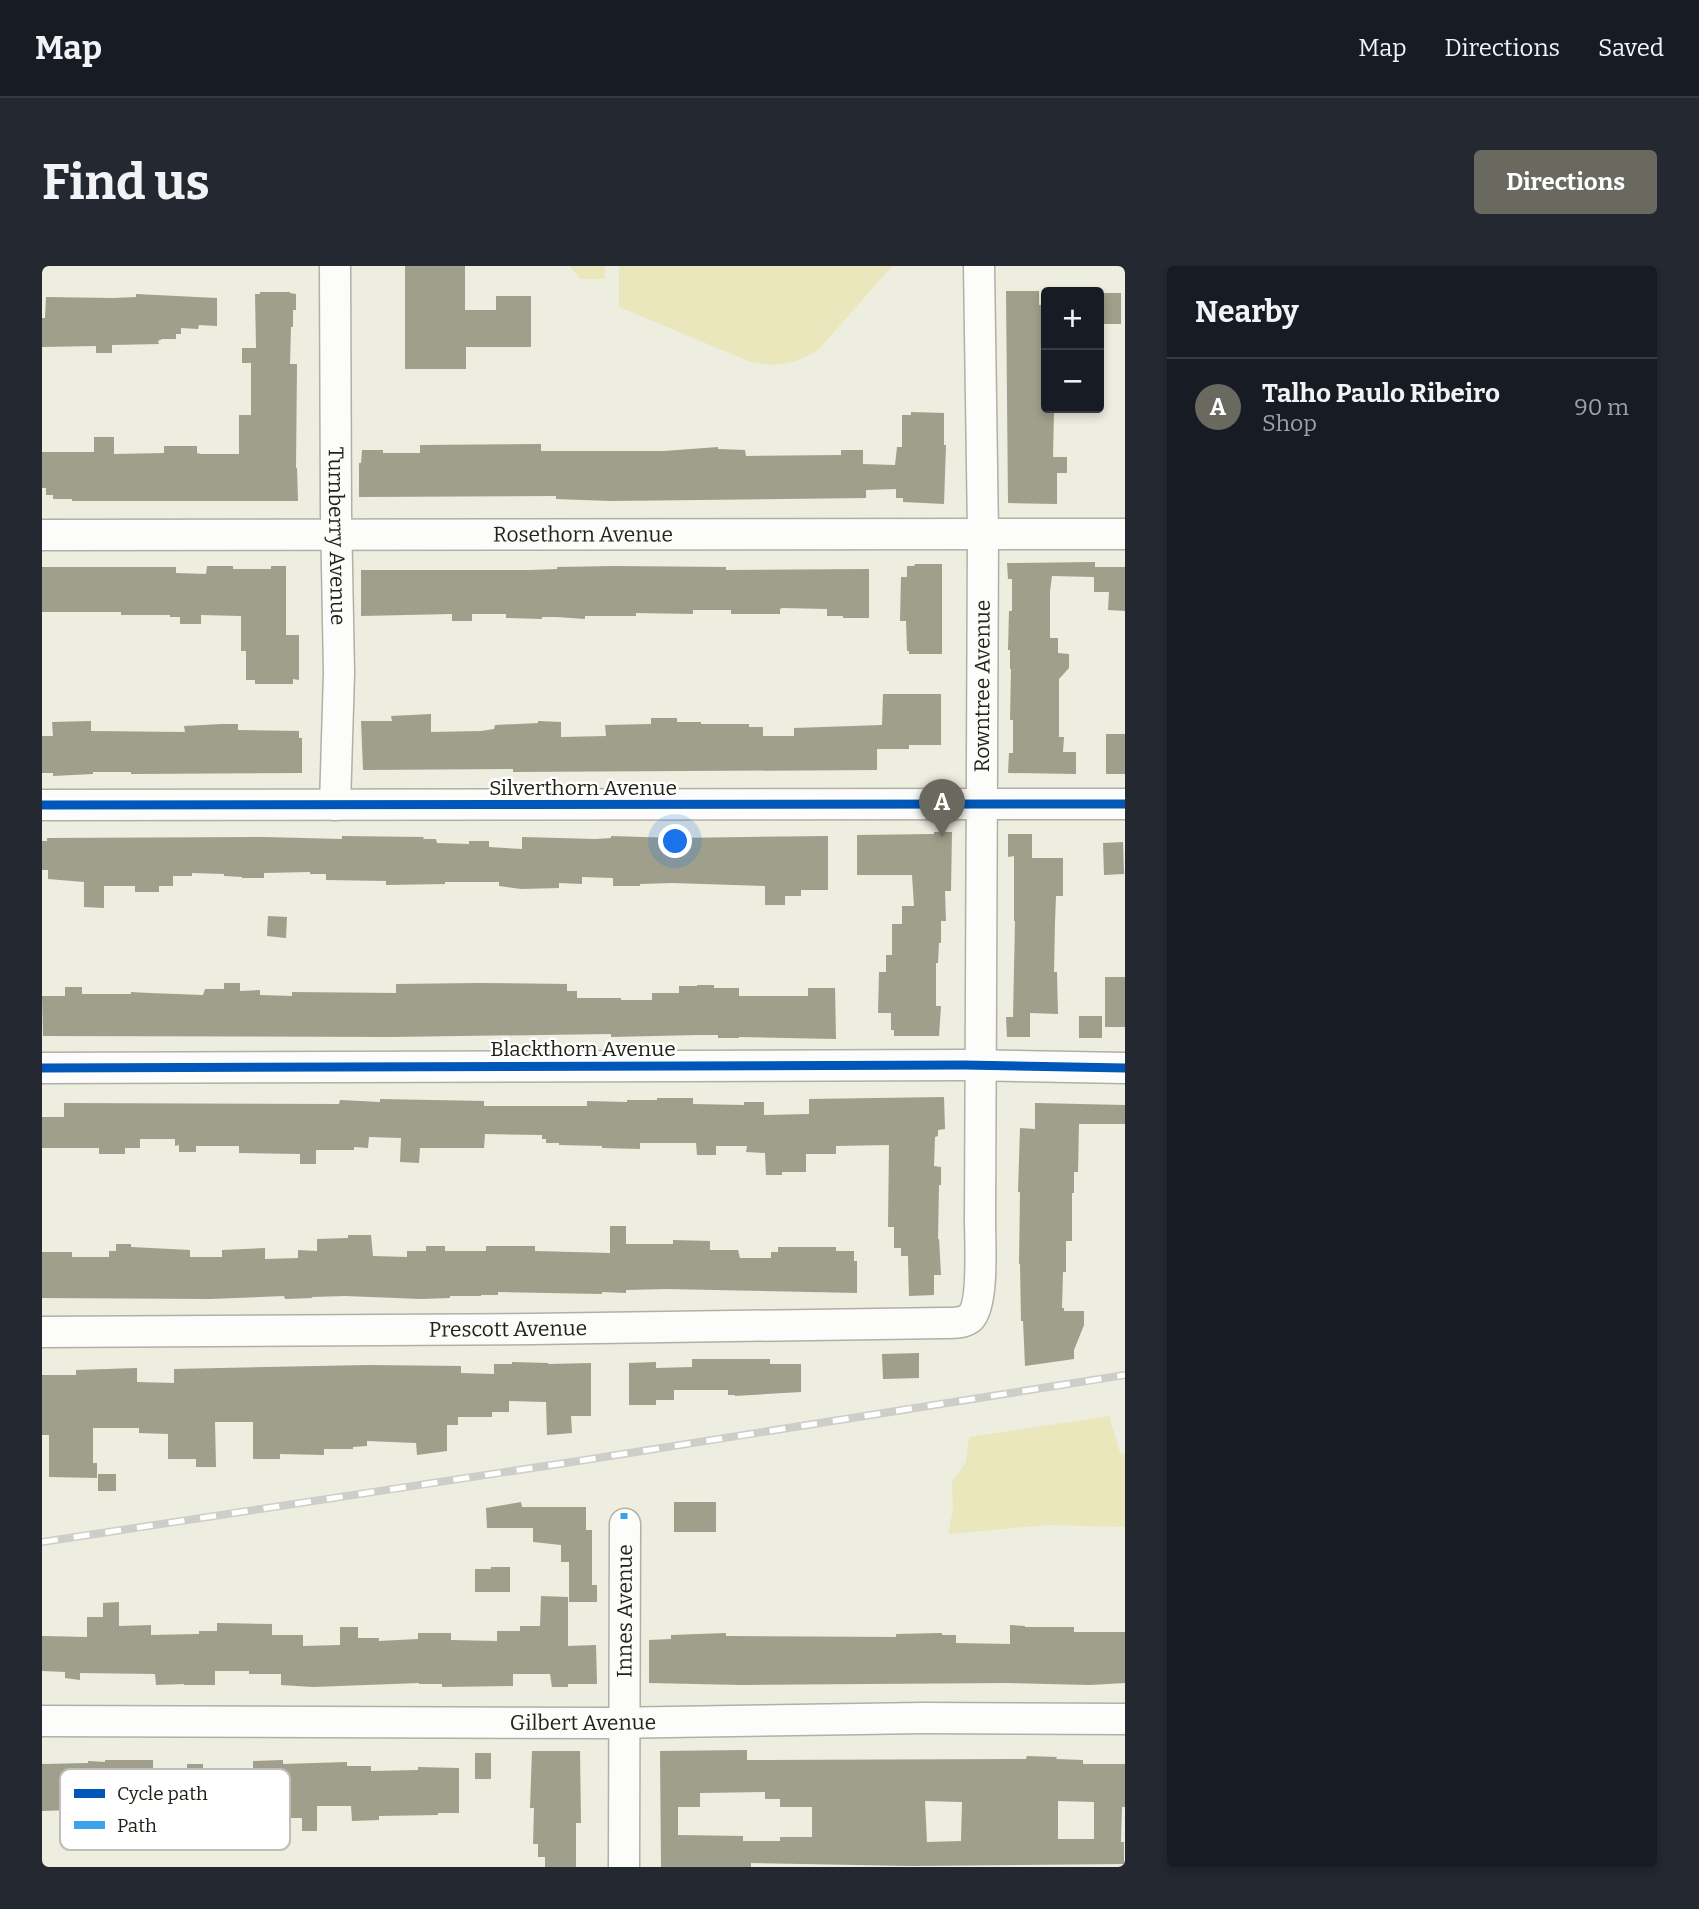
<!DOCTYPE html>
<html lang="en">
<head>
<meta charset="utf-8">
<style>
  body { margin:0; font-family:Bitter,serif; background:#242831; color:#f1f3f6 }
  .controls { position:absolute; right:21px; top:21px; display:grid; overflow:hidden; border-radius:7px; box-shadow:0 4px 10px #0003 }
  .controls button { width:63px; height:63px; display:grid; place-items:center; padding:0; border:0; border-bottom:2px solid #363941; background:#171b24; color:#f1f3f6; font:35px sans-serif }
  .you { position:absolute; left:634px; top:576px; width:24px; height:24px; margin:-18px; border:5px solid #fff; border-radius:50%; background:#1a73e8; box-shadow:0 0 0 10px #1a73e833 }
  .badge { display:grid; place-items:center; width:46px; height:46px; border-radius:50%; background:#6a695f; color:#fff; font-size:23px; font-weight:700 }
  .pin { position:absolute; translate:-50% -58px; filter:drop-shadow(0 2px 4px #0008) }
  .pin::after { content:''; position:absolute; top:37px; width:24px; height:21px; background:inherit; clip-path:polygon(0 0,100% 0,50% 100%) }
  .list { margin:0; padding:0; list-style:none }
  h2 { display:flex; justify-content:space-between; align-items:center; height:91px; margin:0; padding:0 28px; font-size:30px }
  h2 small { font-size:23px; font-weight:400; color:#9ea1a6 }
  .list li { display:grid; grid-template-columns:46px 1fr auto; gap:21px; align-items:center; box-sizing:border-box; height:98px; padding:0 28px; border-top:2px solid #363941 }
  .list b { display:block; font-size:26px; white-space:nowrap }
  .list p { margin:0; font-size:23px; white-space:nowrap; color:#9ea1a6 }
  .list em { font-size:23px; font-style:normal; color:#9ea1a6 }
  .map { position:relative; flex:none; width:1083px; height:1601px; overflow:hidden; border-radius:7px }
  header { display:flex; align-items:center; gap:42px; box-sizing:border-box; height:98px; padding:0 35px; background:#171b24; border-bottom:2px solid #363941 }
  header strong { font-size:33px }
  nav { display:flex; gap:38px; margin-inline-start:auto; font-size:24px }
  .intro { display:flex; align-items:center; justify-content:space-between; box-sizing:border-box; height:168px; padding:0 42px }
  h1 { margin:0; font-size:49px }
  .button { padding:18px 32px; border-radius:7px; background:#6a695f; color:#fff; font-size:24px; font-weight:700 }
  main { display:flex; gap:42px; padding:0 42px }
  aside { flex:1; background:#171b24; border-radius:7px; box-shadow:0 4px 10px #0003 }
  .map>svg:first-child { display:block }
  .green { fill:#e9e7bb }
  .building { fill:#9f9f8b; fill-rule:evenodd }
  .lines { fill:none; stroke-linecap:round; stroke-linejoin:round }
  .minor-casing { stroke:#b0b0a6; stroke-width:33 }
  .minor { stroke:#fcfcfa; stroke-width:30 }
  .rail-casing { stroke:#cdcdc9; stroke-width:8 }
  .rail { stroke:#fff; stroke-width:5; stroke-dasharray:16; stroke-linecap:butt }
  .quiet { stroke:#3ea2ea; stroke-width:7; stroke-dasharray:14 7; stroke-linecap:butt }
  .cycleway-casing { stroke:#fff; stroke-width:13 }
  .cycleway { stroke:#0057b8; stroke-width:9 }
  .labels { text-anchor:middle; stroke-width:5; stroke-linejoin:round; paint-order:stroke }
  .street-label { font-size:21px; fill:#232219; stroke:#fff }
  .key { fill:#fff; stroke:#bdbdba; stroke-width:2 }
  .key-label { font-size:19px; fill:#232219 }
</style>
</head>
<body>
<header>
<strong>Map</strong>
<nav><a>Map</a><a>Directions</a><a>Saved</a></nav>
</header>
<div class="intro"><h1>Find us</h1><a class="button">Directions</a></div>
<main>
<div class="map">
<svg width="1083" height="1601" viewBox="0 0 1083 1601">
  <rect width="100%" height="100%" fill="#edede0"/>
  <!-- green -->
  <g class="green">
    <path d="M528,0h35v13h-25z"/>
    <path d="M577,0h273l-72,82c-22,16 -42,20 -69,14l-132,-55z"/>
    <path d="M1067,1150l11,37h5v74l-78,-2 -99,9 5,-25 -1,-27 14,-20 3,-25z"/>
  </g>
  <!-- building -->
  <g class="building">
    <path d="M363,0h60v44h31v-14h35v51h-65v22h-61z"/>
    <path d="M964,25h33v14l7,-1v107h8l-1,46h14v16h-10v31l-49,-1z"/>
    <path d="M218,26h30v1l6,1v16h-3v17h-2l-1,37h7l-1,104h1l1,33h-226v-2h-19v-4h-7v-7h-4v-36h52v-15h20v17l50,-1v-7h33v7l4,1h38v-39h12v-52h-9v-15h14l-1,-54h5z"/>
    <rect x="1057" y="27" width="22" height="31"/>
    <path d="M94,28l81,4v28l-18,-1 -1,4 -17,-1v6h-5v5h-14l-4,2 1,3 -47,1v8h-16v-7l-54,1v-29h3l1,-21 67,1 23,-1z"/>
    <path d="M869,146l33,1v32h2l-2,59 -41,-2v-4h-7v-9l-30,1v8l-255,3 -55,-2v-3l-197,1v-34h2l1,-13h21v3h37v-8l121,-1v7h123l54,-4v2l27,1 1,6 95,-1v-5h22v14l32,1 2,-18h5v-32h9z"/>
    <path d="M1053,296v5h30v44l-17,-1 1,-18h-15v-15l-42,-1 -2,15v47h8v15l11,1v14l-10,11v58h5l-1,15h13v22l-68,-1 1,-20h4v-33h-3l1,-51h-1v-19h-2l1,-39h3v-32h-4l-1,-16z"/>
    <path d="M873,298h27v90h-33v-3h-2l-1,-30h-6l1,-44h6v-11h7z"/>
    <path d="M165,300h26v3h38v-3h15v69h13v45l-6,-1v5h-38v-4h-9v-29h-5v-35l-40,-1v9h-21v-7h-10v-2h-49v-3h-79v-45h134v6l30,1z"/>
    <path d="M572,300l112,1v3l143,-1v49h-26v-2h-16v-7l-45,-1 -2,1v5h-49v-4h-38v4l-57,-1v3h-51v3l-28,-2h-15v2l-36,-1v-4h-34v7h-20v-7l-91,2v-46h169l27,-1v-2z"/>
    <path d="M841,428h58v51h-32v4h-32v21l-364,2v-3l-150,1 -2,-49h31l-1,-5 40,-2v18l50,-1 13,-2 1,-4 43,-2v-2l23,1v15l45,-1 -1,-11 46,-1v-6h26v4h24v2h48v3h14v9h31v-8l88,-3z"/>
    <path d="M49,455v10l94,1 -1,-6 38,-2h16v6l61,1v7h3v35l-171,1v-2h-38v2l-40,2v-3h-11v-37h11l-1,-14z"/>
    <rect x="1064" y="468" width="19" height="40"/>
    <path d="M892,566h18l-1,59h-6l1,30h-5v22h-2l-1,20h-2v43h5l-2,30h-45v-6h-3v-17h-13l1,-41h7v-17h6v-31h10v-18h12l-2,-31h-55v-40l77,-1z"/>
    <path d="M966,568h24v24h31v38h-7l-1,26 -1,50h3l1,42 -28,-1v24h-23l-1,-20h7l2,-96h-1v-65l-6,1z"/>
    <path d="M300,570l82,1 -1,2h13l1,4 32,1v-3h20v6l33,2v-12l73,2 16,-1v-2l64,2 153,-2v54h-27v6h-16v9h-20v-19l-92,-3 -33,1v2h-27v-8l-31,-1v7l-23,-1v5l-38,1 -22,-3v-4h-54v2l-59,1v-4l-60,-1v-6h-16v-2l-46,1v5h-22v-1l-18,-1v-2l-32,-1v3h-19v10h-14v6h-24v-6h-31v22l-20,-1v-25l-36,-3v-9h-6v-29h5v-3l217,-1 78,2z"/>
    <path d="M1081,576l1,32 -20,1 -1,-32z"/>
    <path d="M226,650l19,1 -1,21 -19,-2z"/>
    <rect x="1063" y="711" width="20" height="50"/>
    <path d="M182,717h16v8l20,-1v5l32,1v-4l104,1v-9l81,-1 90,1v7h10v7h44v2h31v-7h27v-7h18v-1h17v3h25v8h69v-8h27l1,51 -97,-2v1h-21v-3h-21l-86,2v-3l-221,3 -347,-1 -1,-40h23v-9h17v7h49v-2l18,1 54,2 2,-6h19z"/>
    <rect x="1037" y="750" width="23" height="22"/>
    <path d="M902,831l1,32 -7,1v6l-3,1 -1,29 7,1v18h-2l-1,54h1l2,36h-7v20l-25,1 -1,-40h-7v-8h-7v-21h-6l1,-82 -53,1v8h-30v18h-24v3h-16l-1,-22 -19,-1 1,-6h-31v9h-19l-1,-12h-56v6l-38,-1v-2l-43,-1v-2h-13v-4h-4v-4l-57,-1 -1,14h-64l-1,15 -19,-1 1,-24 -32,-1 -1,11 -14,-1v3h-38v14h-16v-10l-61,-1v-7h-43v6h-17v-7l-4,1v-7h-35v9h-15v6h-26v-6h-57v-31h22v-14l275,1 1,-4 40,2v-3l104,2v5h103v-5l40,1v-2h30v-2h36v6l51,1v-3h20v13l45,-1v-15z"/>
    <path d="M993,837l90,2v19h-46l-1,48h-4v21h-2v48h-6v31h-3l-1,36h2v3h20v14l-10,25v9l-49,7 -2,-45h-2l-1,-57h-1l1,-72h-2l2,-64 15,1z"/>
    <path d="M568,960h16v18h47v-4l37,1v9h28l2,8h31v-6h7v-5h58v4h18v10h3v32l-191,-4 -40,1v3l-24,-1v2l-104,-2v3h-17v1h-31v2l-29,1 -76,-3 -33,1v1l-27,1 -1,-3 -74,3 -168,-1v-46h30v5h37v-6h7v-7h15v3l59,3v7h32v-7l43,-2v11l33,-1v-8l19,1v-12l31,-1v-3h23l2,21 34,1v-6h19v-5h19v5h41v-5h49v5l75,2z"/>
    <path d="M877,1087v25l-36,1 -1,-25z"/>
    <path d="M650,1093h78v5h31v28l-66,4v-1h-7v-5h-54v10h-18v5h-27v-42l27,-1v6l36,-1z"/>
    <path d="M470,1096l36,1v1l43,-1v53h-20l1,17 -25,2 -1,-33 -37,-1v11h-17v5h-34v8h-11v26l-30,4 -1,-12 -49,-2v5l-14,1v2h-29v6l-44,-1v5h-27v-37h-38l1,45h-20v-8h-28v-25l-29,-1v-5h-46v35h4v15l-48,-1v-42h-7v-60h34v-5l61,-2v14l37,1v-14l194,-4 93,1v7l33,1v-10h18z"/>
    <rect x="56" y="1208" width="18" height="17"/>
    <path d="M479,1236l1,5h64v23h6v55h5v17h-28v-40h-8v-17l-28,-3v-14h-46l-1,-20z"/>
    <rect x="632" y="1236" width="42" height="30"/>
    <path d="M449,1301h19v25h-35v-23h16z"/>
    <path d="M499,1330l27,1v49l28,-1 1,39h-29v3h-16l-2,-13h-37v12l-71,1v-3h-23v-1l-106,4 -32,-2v-11h-32v-3h-34v14h-31v-1l-28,1 -1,-11 -75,-1v7l-15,-2v-6l-23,-1v-35l45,1v-20h16v-14l16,-1v24l32,-1v10l48,-1v-3h18v-8l55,1v11h31v11l37,-1v-18h18v11h21v3l39,-2v-6h33v7l46,1v-10h23v-5h20z"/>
    <path d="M968,1359l15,1v1h49v5h51v51l-35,2 -83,-2 -264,2 -94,-2v-43l22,-1v-4l55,-2v3l170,1v-3l46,-1v2h14v8l54,1z"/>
    <path d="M705,1484v10l279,-1 1,-3 30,1 -1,2 27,1v4h42v43h-3l-1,35h3v22l-213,2 -160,-3v4h-90l-1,-116zM723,1526v7h15v8h32v30h-32v4h-37v-5l-65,-1v-28h22v-14zM883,1535l37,1 -1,39 -34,1zM1016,1535l36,1v37h-36z"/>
    <path d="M490,1485h48l1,72h-5v44h-31v-10h-7v-13h-5l1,-36h-4z"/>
    <rect x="433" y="1487" width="16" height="26"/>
    <path d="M63,1494h48v10h34v-6h16v6l50,-1v-8l30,-1v4l64,-2v4h24v5l47,-1v-3l41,1v45h-21v2l-59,1v4l-27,1 -1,-15h-34v25h-15v-13h-17v-6l-65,1v-14h-36v16h-45v-5l-34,-1v-5h-32v6l-31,1v-47l46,-1v-2l17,1z"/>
  </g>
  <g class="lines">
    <defs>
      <g id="minor">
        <path id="s1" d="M293,0l1,248 3,159 -4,132"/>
        <path id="s2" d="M0,269l1083,-1"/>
        <path d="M0,539l1083,-1"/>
        <path d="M0,802l922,-3 161,3"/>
        <path id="s3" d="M0,1066l490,-3 411,-6c9,0 19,1 27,-5 14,-13 10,-78 10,-98l3,-687 -4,-267"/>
        <path id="s4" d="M0,1455l565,2 316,-5 202,1"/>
        <path id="s5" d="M582,1601l1,-343"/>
      </g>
    </defs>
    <!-- minor casing -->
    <use href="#minor" class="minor-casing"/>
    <!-- minor -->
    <use href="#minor" class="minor"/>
    <defs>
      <path id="rail" d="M0,1276l543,-82 540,-85"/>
    </defs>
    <!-- rail casing -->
    <use href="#rail" class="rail-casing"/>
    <!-- rail -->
    <use href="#rail" class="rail"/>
    <!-- quiet -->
    <path class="quiet" d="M582,1253v-6"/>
    <defs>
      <g id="cycleway">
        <path d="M0,539l1083,-1"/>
        <path d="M0,802l922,-3 161,3"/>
      </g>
    </defs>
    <!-- cycleway casing -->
    <use href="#cycleway" class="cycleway-casing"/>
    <!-- cycleway -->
    <use href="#cycleway" class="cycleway"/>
  </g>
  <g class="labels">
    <!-- street labels -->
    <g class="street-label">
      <text dy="7" stroke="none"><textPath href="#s2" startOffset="541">Rosethorn Avenue</textPath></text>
      <text dy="7" stroke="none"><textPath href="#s1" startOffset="270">Turnberry Avenue</textPath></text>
      <text dy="7" stroke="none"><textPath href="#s3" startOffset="1563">Rowntree Avenue</textPath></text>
      <text x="541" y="529">Silverthorn Avenue</text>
      <text x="541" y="790">Blackthorn Avenue</text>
      <text dy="7" stroke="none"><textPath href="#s3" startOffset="466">Prescott Avenue</textPath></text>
      <text dy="7" stroke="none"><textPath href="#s5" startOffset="256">Innes Avenue</textPath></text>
      <text dy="7" stroke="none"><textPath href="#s4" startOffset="541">Gilbert Avenue</textPath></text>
    </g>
  </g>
  <!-- legend -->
  <rect x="18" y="1503" width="230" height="81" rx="10" class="key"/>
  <rect x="32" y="1523" width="31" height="9" fill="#0057b8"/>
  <rect x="32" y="1555" width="31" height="8" fill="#3ea2ea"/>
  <g class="key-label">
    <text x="75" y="1534">Cycle path</text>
    <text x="75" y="1566">Path</text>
  </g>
</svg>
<div class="controls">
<button>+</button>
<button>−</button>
</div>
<div class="you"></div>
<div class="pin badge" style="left:900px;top:571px">A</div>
</div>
<aside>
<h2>Nearby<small></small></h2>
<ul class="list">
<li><span class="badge">A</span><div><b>Talho Paulo Ribeiro</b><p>Shop</p></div><em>90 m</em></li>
</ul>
</aside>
</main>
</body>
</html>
